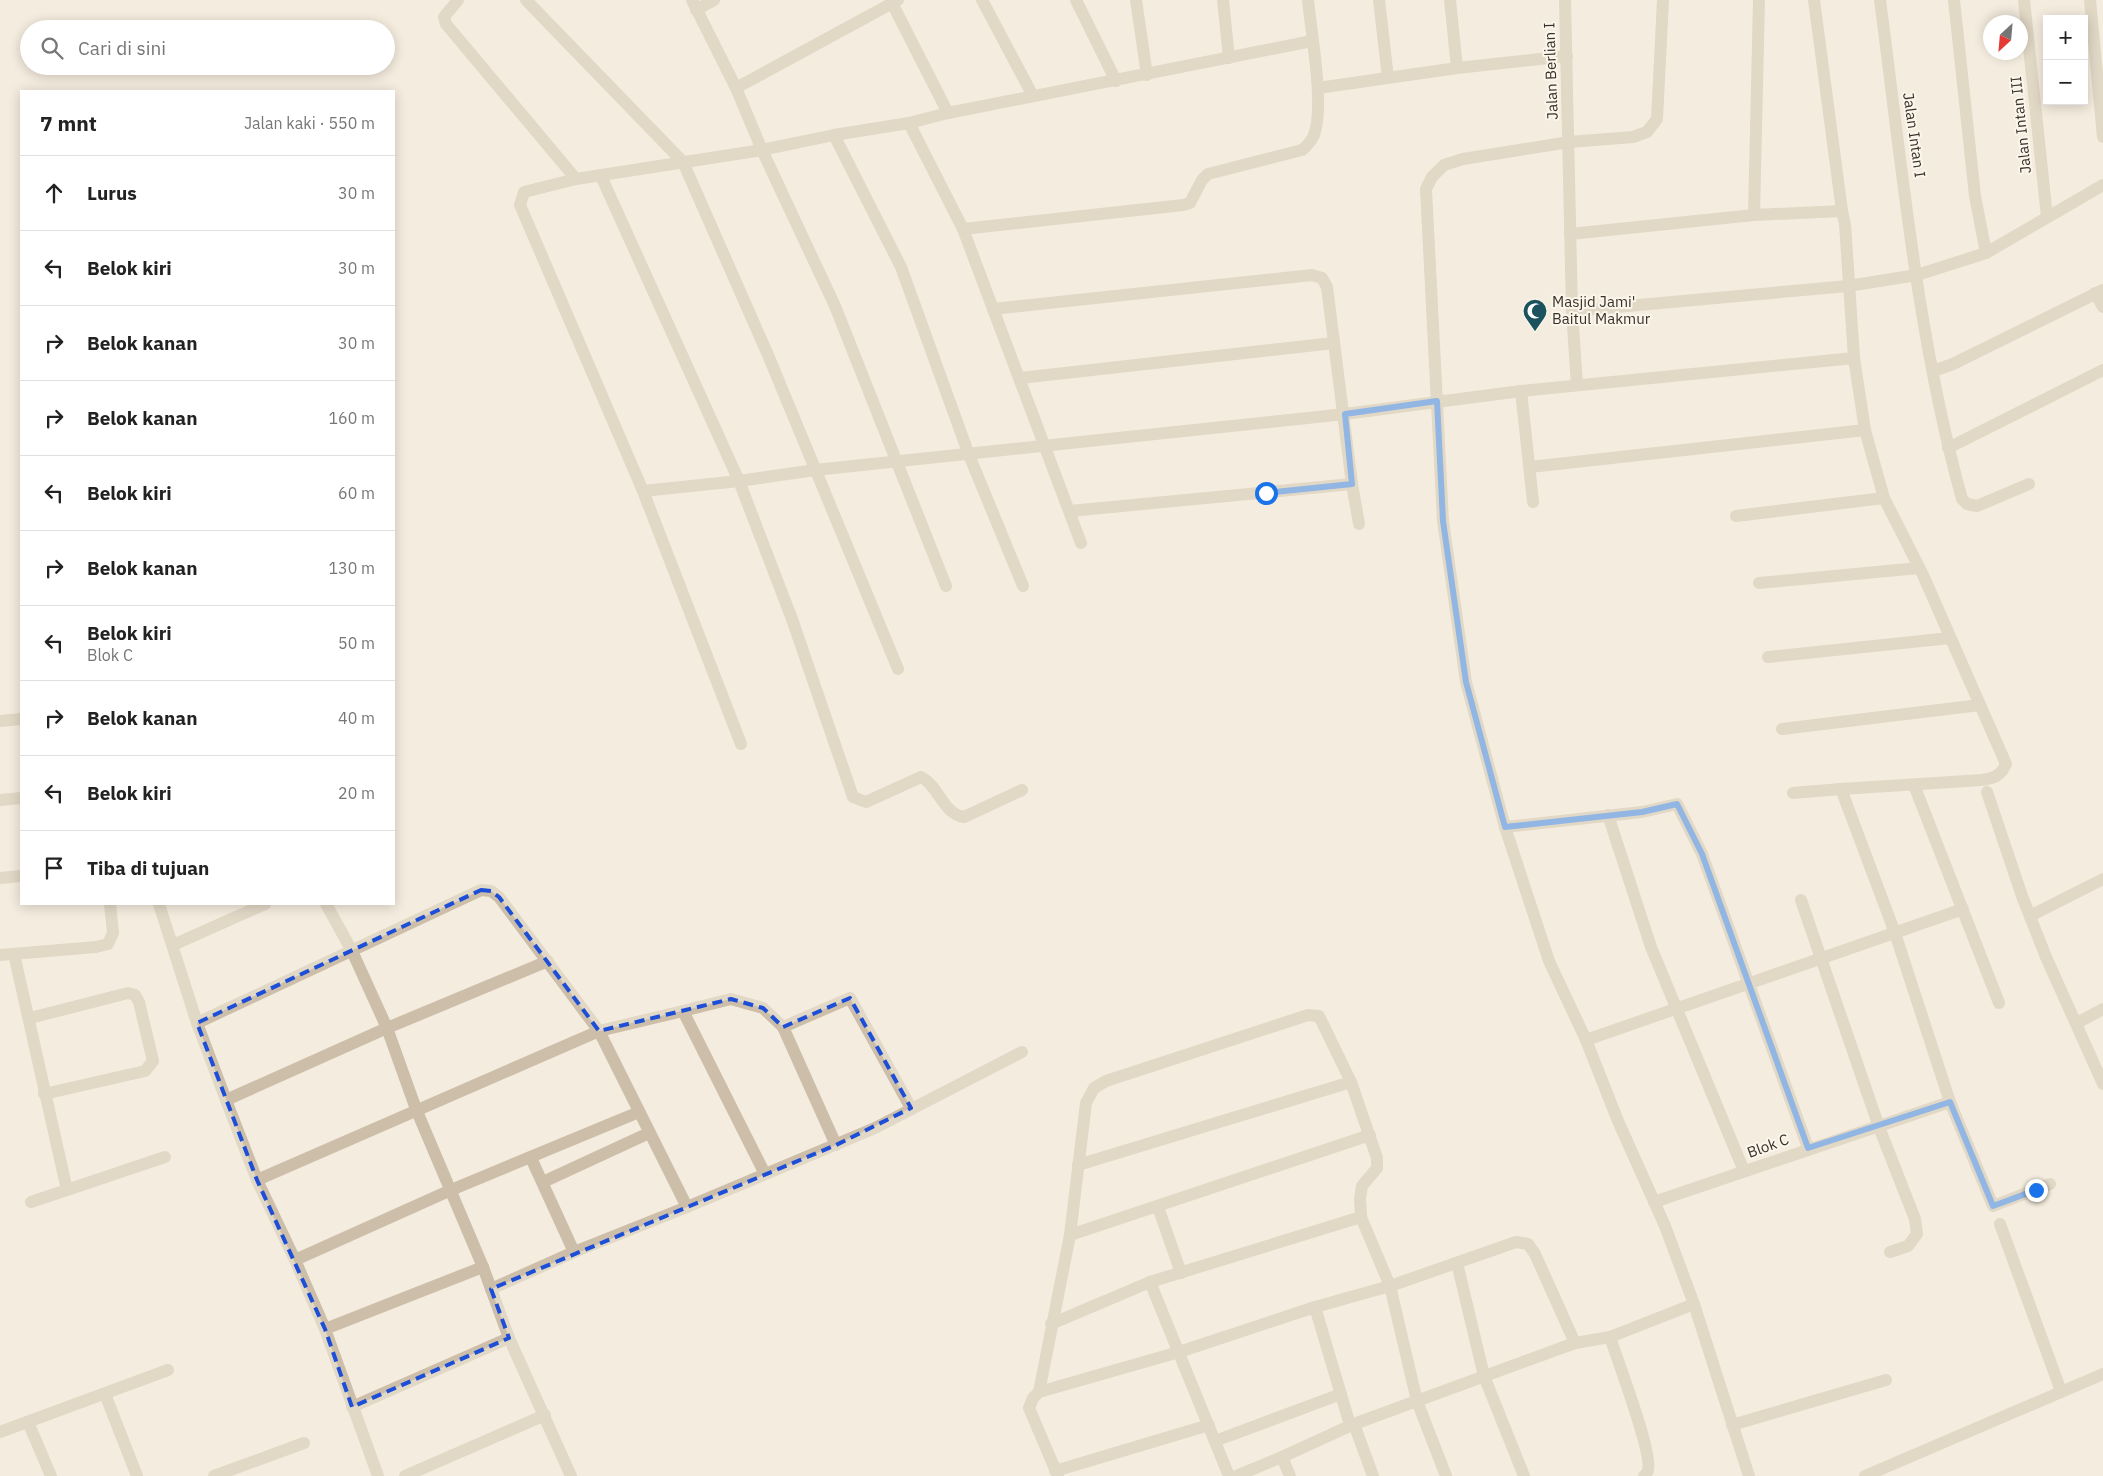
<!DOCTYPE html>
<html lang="id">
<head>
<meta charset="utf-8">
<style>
  body { margin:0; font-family:"IBM Plex Sans",sans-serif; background:#f2f2f2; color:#222 }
  .controls { position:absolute; right:15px; top:15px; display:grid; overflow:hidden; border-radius:0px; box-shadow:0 2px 12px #0003 }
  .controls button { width:45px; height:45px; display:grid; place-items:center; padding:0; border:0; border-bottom:1px solid #e0e0e0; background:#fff; color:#222; font:25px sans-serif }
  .compass { position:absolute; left:1983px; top:15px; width:45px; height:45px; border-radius:50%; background:#fff; box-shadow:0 2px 12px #0003; rotate:206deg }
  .stop { position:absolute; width:15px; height:15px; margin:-11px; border:4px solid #1a73e8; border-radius:50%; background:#fff }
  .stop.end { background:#1a73e8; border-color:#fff; box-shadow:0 1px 5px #0008 }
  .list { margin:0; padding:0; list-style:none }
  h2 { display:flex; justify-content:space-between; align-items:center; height:65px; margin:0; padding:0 20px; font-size:21px }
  h2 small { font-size:16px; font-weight:400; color:#767676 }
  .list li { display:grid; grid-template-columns:32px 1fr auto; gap:15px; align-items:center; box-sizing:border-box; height:75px; padding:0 20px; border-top:1px solid #e0e0e0 }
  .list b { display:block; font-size:19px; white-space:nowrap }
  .list p { margin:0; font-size:16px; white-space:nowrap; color:#767676 }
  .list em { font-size:16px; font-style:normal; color:#767676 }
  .icon { flex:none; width:28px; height:28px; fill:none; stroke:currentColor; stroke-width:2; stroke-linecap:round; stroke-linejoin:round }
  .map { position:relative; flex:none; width:2103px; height:1476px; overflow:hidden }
  .search { position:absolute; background:#fff; box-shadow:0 2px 12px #0003; left:20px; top:20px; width:375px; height:55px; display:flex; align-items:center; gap:12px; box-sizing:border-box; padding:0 18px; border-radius:28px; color:#767676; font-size:19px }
  .panel { position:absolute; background:#fff; box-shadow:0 2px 12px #0003; left:20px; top:90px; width:375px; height:815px; border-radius:0px }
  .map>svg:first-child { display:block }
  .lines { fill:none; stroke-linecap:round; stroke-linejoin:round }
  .minor { stroke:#cdbea9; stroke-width:12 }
  .route { stroke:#1a73e8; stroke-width:6 }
  .marked { fill:none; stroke:#1d4ed8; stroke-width:4; stroke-dasharray:10 6; stroke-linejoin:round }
  .labels { text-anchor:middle; stroke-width:4; stroke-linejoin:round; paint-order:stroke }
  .street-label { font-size:15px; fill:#3a3029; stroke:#fbf6eb }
  .poi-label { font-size:15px; fill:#3a3029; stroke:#fbf6eb; text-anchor:start }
</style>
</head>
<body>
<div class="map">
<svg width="2103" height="1476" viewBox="0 0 2103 1476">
  <rect width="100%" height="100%" fill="#f4ecde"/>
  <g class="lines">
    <!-- minor -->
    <g class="minor">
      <path d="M458,0l-14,17 2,7 130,155"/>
      <path d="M526,0l157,162 85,193 130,314"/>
      <path d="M692,0l44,88 26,62 73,156 111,280"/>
      <path d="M982,0l51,96"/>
      <path d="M1076,0l40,81"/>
      <path d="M1136,0l11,75"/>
      <path d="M1223,0l6,58"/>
      <path d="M1379,0l9,78"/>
      <path d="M1450,0l7,68"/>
      <path d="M1565,0l7,311 5,74"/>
      <path d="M1663,0l-6,119 -10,13 -14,5 -64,5 -106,17 -19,6 -12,12 -6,12 17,332 23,161 39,145 44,134 37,79 32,81 47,105 29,78 55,172"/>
      <path d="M1814,0l28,211"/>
      <path d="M1880,0c22,166 37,337 82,499l5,5 10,2 52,-22"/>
      <path d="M1954,0l21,196 11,57"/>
      <path d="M2024,0l23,217"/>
      <path d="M2090,0l13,137"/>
      <path d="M892,3l56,110"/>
      <path d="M696,10l18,-10"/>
      <path d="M736,88l162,-88"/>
      <path d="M1318,88l139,-20 110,-12"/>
      <path d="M909,123l54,106 118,314"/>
      <path d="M834,135l67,132 68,188 54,131"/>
      <path d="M601,176l138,305 53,138 61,178 13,5 55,-25c18,9 22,37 43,40l58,-27"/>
      <path d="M1754,215l5,-215"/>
      <path d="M963,229l220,-24 7,-2 12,-23 6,-6 94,-24c5,-4 9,-8 12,-15 11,-29 -3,-102 -6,-135"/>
      <path d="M1570,234l184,-19 88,-4 3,13 9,134 11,72 19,68 39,77 83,189c-5,12 -12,14 -24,16l-141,9 54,144 55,169 43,104 57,-22"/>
      <path d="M2095,293l8,14"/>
      <path d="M993,309l319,-34 10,3 5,9 25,197 -282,27"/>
      <path d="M1572,311l276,-25 69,-11 69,-22 117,-68"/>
      <path d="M1933,371l20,-7 150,-74"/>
      <path d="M1020,378l314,-35"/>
      <path d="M1521,391l12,111"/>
      <path d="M1948,448l155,-78"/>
      <path d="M1530,467l335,-37"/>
      <path d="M1352,484l7,40"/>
      <path d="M643,491l96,-10 76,-11 530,-56 176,-23 333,-33"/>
      <path d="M1736,516l148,-18"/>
      <path d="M1759,583l160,-15"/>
      <path d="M1768,657l182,-19"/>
      <path d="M0,721l21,-2"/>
      <path d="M1782,729l198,-24"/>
      <path d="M741,744l-98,-253 -123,-286 4,-13 52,-13 186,-29 72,-15 75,-12 39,-10 364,-72"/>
      <path d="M1914,785l85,218"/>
      <path d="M1987,792l35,104 24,61 57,127"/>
      <path d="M1793,793l48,-4"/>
      <path d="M0,800l21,-2"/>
      <path d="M1608,815l43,132 93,224"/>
      <path d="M1505,827l137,-15 35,-8 25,50 106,294"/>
      <path d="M0,878l21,-2"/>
      <path d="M1801,900l78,227 36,92 2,15 -9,12 -18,6"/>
      <path d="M159,904l38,119 29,77 31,80 38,80 30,69 53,147"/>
      <path d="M326,904l26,47 35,77 29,81 67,158 26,71 62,138"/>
      <path d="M2030,916l73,-37"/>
      <path d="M173,945l92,-41"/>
      <path d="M14,954l53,236"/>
      <path d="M0,955l96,-8 12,-3 5,-11 -3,-29"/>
      <path d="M683,1011l48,-12 32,9 20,19 53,118"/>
      <path d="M30,1018l98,-25 7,2 4,7 14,59 -8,10 -101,23"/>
      <path d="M197,1023l284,-133 10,1 8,6 100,134 88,176"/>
      <path d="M2077,1023l26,-14"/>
      <path d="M783,1027l67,-29 61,110"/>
      <path d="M1586,1040l377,-131"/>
      <path d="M226,1100l161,-72 161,-67"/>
      <path d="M531,1158l43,94"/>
      <path d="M1078,1165l273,-83"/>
      <path d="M257,1180l342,-149 84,-20 82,163"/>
      <path d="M543,1182l106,-49"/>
      <path d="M31,1202l134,-45"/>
      <path d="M1654,1202l296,-100"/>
      <path d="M1158,1207l23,66"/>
      <path d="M2000,1224l61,167"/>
      <path d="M1070,1235l300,-100"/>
      <path d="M295,1260l156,-70 188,-78"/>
      <path d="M1457,1263l27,113 40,100"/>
      <path d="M1150,1282l79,194"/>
      <path d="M491,1289l83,-37 113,-45 188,-79 147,-76"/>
      <path d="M1315,1307l35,118"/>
      <path d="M1051,1324l99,-42 211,-65"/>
      <path d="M325,1329l158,-62"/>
      <path d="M1610,1337c7,22 43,116 38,133 0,2 -2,4 -4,6"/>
      <path d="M1039,1392l31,-157 16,-132 8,-15 12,-7 202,-66 11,1 32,66 26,76v10l-15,18 -2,13 1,18 29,69 27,115 29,75"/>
      <path d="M105,1394l32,82"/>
      <path d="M352,1407l157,-69"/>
      <path d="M28,1422l23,54"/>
      <path d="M1354,1424l19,52"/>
      <path d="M1732,1425l154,-45"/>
      <path d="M0,1432l168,-62"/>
      <path d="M1215,1441l126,-47"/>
      <path d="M1282,1457l8,19"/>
      <path d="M1055,1471l154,-46"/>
      <path d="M214,1476l90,-33"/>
      <path d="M405,1476l140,-61"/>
      <path d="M1058,1476l-29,-68 4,-10 6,-6 140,-40 136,-45 75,-21 126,-44 12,2 7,10 40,89"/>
      <path d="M1236,1476l46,-19 72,-33 221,-81 35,-6 84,-33"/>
      <path d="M1865,1476l238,-102"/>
    </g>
  </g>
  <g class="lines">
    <!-- route -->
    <path class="route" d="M1266,493l86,-9 -7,-70 92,-13 6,120 23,161 39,145 137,-15 35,-8 25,50 106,294 142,-46 43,104 43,-16"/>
  </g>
  <!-- marked area -->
  <path d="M0 0H2103V1476H0ZM481,890l10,1 8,6 100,134 132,-32 32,9 20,19 67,-29 61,110 -75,37 -345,144 18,49 -157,69 -27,-78 -68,-149 -60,-157z" fill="#f4ecde" fill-opacity=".55" fill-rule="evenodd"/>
  <path class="marked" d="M481,890l10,1 8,6 100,134 132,-32 32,9 20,19 67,-29 61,110 -75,37 -345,144 18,49 -157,69 -27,-78 -68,-149 -60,-157z"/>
  <!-- icons -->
  <defs>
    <symbol id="mosque-pin" viewBox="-11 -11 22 30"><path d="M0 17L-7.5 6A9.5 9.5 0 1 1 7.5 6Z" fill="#1c525e" stroke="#fbf6eb"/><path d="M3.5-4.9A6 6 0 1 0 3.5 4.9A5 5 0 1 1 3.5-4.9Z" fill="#fff"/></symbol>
  </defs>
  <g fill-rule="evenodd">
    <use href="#mosque-pin" x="1521" y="297" width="28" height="38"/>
  </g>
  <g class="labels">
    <!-- street labels -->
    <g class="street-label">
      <text transform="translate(1551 71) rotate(-92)" y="5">Jalan Berlian I</text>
      <text transform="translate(2021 125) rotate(-96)" y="5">Jalan Intan III</text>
      <text transform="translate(1914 135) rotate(82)" y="5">Jalan Intan I</text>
      <text transform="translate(1768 1146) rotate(-20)" y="5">Blok C</text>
    </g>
    <!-- poi labels -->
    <g class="poi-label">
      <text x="1552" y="307">Masjid Jami'<tspan x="1552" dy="17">Baitul Makmur</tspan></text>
    </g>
  </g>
</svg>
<div class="controls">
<button>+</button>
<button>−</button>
</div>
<svg class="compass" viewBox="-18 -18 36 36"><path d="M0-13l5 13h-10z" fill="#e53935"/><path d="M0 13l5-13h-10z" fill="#767676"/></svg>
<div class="stop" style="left:1266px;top:493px"></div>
<div class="stop end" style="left:2036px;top:1190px"></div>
<div class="search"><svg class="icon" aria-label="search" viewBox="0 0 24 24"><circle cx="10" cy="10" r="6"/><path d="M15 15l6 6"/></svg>Cari di sini</div>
<section class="panel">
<h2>7 mnt<small>Jalan kaki · 550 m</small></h2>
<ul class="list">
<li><svg class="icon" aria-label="ahead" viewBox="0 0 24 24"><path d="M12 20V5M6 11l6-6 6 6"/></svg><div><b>Lurus</b></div><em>30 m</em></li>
<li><svg class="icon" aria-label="left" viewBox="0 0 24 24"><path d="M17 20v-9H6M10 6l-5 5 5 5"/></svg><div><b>Belok kiri</b></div><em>30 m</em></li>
<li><svg class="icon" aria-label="right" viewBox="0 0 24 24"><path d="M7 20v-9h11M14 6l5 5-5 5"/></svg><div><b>Belok kanan</b></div><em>30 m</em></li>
<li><svg class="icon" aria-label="right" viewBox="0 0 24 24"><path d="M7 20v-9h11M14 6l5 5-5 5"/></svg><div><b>Belok kanan</b></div><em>160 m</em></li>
<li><svg class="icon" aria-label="left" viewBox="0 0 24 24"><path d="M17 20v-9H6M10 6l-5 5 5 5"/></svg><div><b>Belok kiri</b></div><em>60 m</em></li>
<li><svg class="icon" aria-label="right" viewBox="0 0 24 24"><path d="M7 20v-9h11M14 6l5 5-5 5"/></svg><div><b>Belok kanan</b></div><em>130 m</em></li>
<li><svg class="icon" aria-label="left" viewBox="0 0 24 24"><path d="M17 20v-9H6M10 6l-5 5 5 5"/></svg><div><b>Belok kiri</b><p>Blok C</p></div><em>50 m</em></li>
<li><svg class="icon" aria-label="right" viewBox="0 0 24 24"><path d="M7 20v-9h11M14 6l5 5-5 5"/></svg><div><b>Belok kanan</b></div><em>40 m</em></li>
<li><svg class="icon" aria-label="left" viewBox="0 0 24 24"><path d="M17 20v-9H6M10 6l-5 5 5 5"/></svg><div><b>Belok kiri</b></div><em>20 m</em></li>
<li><svg class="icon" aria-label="arrive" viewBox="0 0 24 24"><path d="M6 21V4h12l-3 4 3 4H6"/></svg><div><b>Tiba di tujuan</b></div></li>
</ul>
</section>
</div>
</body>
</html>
